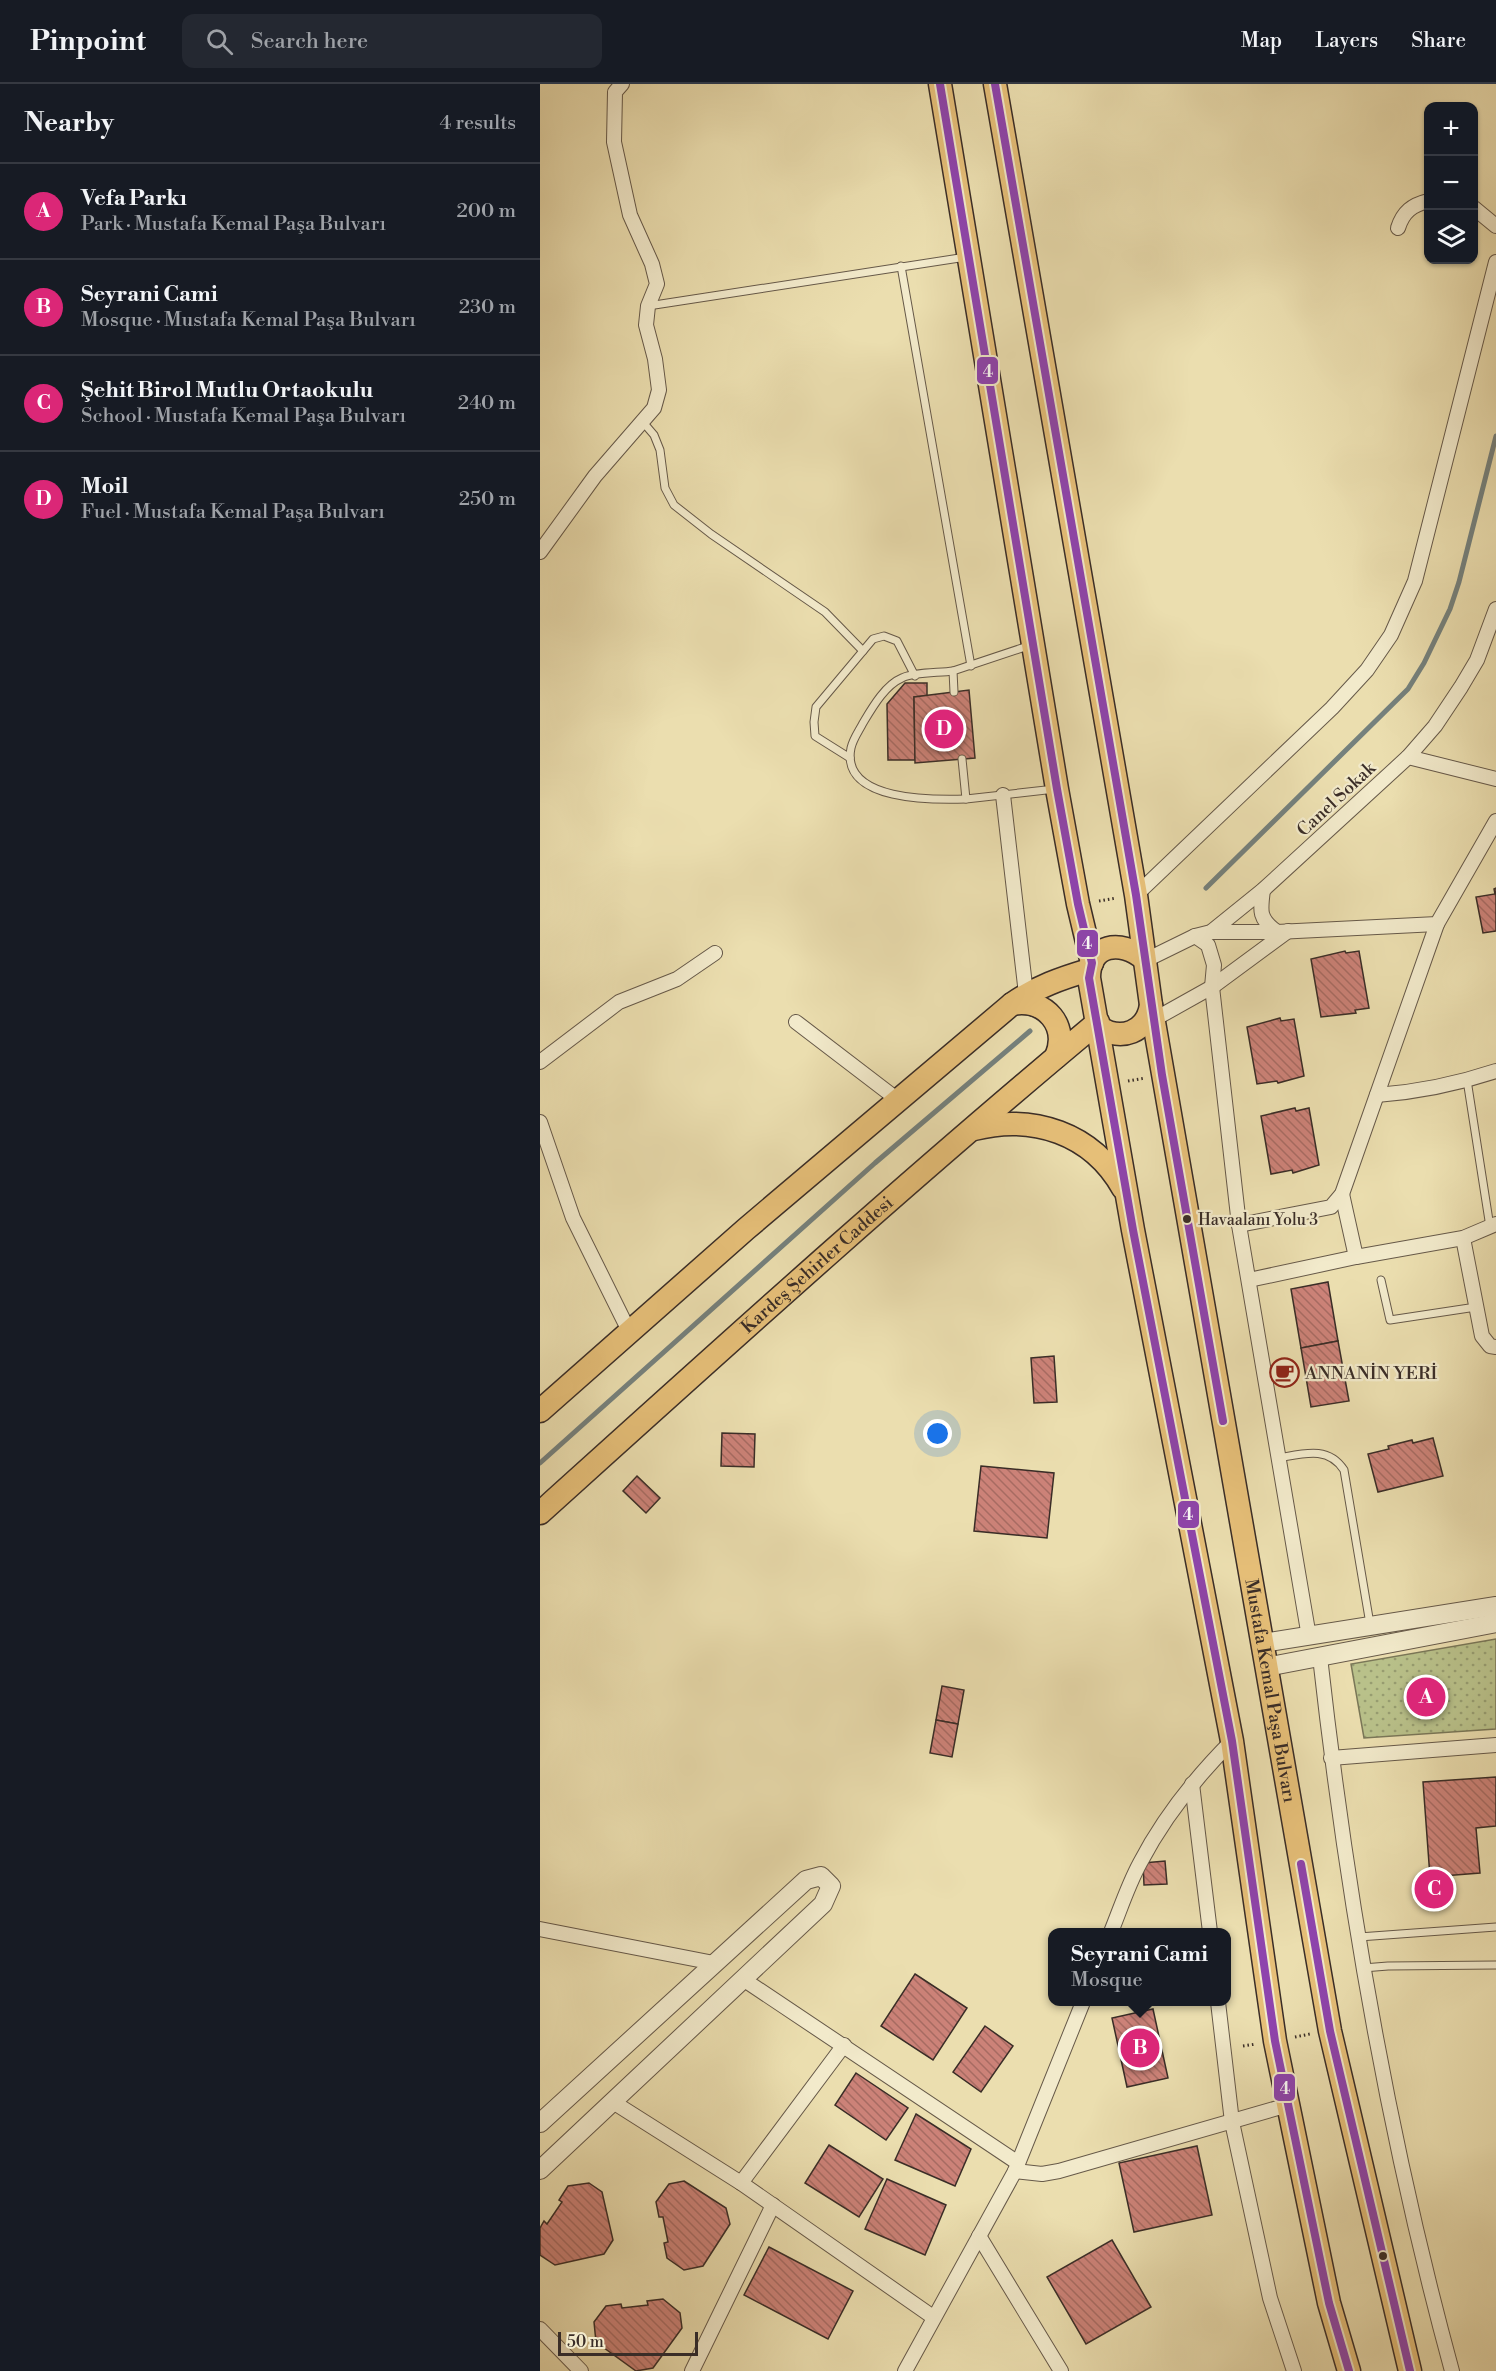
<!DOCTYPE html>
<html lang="en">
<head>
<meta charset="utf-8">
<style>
  body { margin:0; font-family:"Libre Bodoni",serif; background:#242831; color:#f1f3f6 }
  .controls { position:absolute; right:18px; top:18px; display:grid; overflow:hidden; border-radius:12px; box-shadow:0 2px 4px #0004 }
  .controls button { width:54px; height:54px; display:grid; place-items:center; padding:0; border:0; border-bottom:2px solid #363941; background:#171b24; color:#f1f3f6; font:30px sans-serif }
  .scale { position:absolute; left:18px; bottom:15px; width:140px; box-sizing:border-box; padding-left:6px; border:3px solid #3a2d27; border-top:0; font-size:16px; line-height:21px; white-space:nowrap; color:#3a2d27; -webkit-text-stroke:4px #f2eacb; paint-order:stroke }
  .you { position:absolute; left:398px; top:1350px; width:21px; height:21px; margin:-15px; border:4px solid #fff; border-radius:50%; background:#1a73e8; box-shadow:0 0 0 9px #1a73e833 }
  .badge { display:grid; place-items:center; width:39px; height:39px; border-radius:50%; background:#db2777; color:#fff; font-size:20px; font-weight:700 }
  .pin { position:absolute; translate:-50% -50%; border:3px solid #fff; box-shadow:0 2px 6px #0006 }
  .popup { position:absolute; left:508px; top:1844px; width:183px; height:78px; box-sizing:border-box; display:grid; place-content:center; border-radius:12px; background:#171b24; filter:drop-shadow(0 2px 4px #0005); font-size:20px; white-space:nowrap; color:#9ea1a6 }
  .popup b { font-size:22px; color:#f1f3f6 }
  .popup::after { content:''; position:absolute; left:50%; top:100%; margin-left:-12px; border:12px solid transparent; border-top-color:#171b24 }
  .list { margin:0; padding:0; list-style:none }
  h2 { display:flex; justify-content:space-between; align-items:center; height:78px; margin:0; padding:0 24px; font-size:26px }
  h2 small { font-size:20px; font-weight:400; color:#9ea1a6 }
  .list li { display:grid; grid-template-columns:39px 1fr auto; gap:18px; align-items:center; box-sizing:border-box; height:96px; padding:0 24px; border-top:2px solid #363941 }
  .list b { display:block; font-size:22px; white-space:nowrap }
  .list p { margin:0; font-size:20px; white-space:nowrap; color:#9ea1a6 }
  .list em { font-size:20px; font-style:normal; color:#9ea1a6 }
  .icon { flex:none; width:33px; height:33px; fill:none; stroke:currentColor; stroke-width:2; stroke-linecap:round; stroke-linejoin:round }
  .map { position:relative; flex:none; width:956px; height:2287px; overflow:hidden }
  header { display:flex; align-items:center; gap:36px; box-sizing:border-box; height:84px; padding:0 30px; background:#171b24; border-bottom:2px solid #363941 }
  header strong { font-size:28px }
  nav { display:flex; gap:33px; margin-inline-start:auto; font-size:21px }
  .search { width:420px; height:54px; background:#242831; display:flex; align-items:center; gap:15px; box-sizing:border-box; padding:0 21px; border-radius:12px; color:#9ea1a6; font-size:22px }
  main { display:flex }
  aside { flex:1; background:#171b24 }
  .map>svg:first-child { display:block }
  .grass { fill:url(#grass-dots); stroke:#7a7758; stroke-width:1.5 }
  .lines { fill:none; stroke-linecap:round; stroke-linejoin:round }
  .stream { stroke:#75817d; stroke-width:5 }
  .building { fill:url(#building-back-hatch); stroke:#3a2d27; stroke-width:1.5 }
  .service-casing { stroke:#665949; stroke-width:9 }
  .minor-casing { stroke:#665949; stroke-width:16 }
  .tertiary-casing { stroke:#665949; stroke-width:20 }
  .primary-casing { stroke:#3a2d27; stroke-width:25 }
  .path { stroke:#3a2d27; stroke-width:3; stroke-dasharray:1.5 3; stroke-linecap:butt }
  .service { stroke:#f2eacb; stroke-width:7 }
  .minor { stroke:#f2eacb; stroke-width:14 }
  .tertiary { stroke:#f2eacb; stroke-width:18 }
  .primary { stroke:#e6bf78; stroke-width:22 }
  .bus-1-casing { stroke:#f2eacb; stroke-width:12 }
  .bus-1 { stroke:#8e44ad; stroke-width:8 }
  .bus-dot { fill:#3a2d27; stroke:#f2eacb; stroke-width:2 }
  .labels { text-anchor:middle; stroke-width:4.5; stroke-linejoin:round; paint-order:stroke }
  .bus-label { font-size:16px; fill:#3a2d27; stroke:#f2eacb; text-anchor:start }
  .street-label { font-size:18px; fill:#3a2d27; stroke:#f2eacb }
  .poi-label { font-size:18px; fill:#3a2d27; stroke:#f2eacb; text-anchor:start }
  .line-badge { stroke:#f2eacb; stroke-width:2 }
  .badge-label { font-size:16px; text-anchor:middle; font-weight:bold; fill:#fff }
</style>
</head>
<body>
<header>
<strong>Pinpoint</strong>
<div class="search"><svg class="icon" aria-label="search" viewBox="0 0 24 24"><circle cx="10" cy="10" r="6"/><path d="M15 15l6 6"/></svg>Search here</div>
<nav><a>Map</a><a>Layers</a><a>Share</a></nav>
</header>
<main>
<aside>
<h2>Nearby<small>4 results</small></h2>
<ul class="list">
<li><span class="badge">A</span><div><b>Vefa Parkı</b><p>Park · Mustafa Kemal Paşa Bulvarı</p></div><em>200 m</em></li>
<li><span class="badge">B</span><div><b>Seyrani Cami</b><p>Mosque · Mustafa Kemal Paşa Bulvarı</p></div><em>230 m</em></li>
<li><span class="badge">C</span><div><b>Şehit Birol Mutlu Ortaokulu</b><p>School · Mustafa Kemal Paşa Bulvarı</p></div><em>240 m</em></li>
<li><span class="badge">D</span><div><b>Moil</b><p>Fuel · Mustafa Kemal Paşa Bulvarı</p></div><em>250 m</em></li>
</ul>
</aside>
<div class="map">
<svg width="956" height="2287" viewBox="0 0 956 2287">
  <defs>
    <pattern id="grass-dots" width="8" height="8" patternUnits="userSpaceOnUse" patternTransform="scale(1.5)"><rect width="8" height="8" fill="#b9c18a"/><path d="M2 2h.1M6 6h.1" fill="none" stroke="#979d71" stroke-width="1.8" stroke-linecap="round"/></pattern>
    <pattern id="building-back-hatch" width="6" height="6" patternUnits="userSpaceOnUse" patternTransform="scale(1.5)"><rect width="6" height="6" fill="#cc8278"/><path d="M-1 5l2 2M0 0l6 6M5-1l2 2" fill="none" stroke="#a76b62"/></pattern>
  </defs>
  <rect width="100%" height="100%" fill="#ebdeaf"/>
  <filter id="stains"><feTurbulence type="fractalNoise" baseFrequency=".00333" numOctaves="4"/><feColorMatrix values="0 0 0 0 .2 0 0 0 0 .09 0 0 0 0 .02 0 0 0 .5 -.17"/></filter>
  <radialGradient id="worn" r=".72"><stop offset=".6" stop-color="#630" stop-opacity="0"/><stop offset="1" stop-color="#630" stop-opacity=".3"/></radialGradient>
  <!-- grass -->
  <path class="grass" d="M956,1555v90l-132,9 -13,-74z"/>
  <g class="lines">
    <!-- stream -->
    <g class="stream">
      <path d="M666,804l202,-199 16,-26 26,-54 9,-27 37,-146"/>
      <path d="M0,1379l335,-300 155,-132"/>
    </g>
  </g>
  <!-- building -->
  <g class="building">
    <path d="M365,599h22v13l-13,1 1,63h-27l-1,-56z"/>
    <path d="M429,606l6,68 -60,5 -1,-66z"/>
    <path d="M956,804v43l-13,2 -7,-36 19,-3 -1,-5z"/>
    <path d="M805,867l1,2 13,-2 10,57 -14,2 1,3 -35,4 -10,-58z"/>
    <path d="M740,934l1,3 13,-2 10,57 -26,7 -1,-2 -20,3 -10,-57z"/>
    <path d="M755,1024l1,3 13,-3 10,57 -26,8 -1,-3 -21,4 -10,-58z"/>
    <path d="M788,1198l10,59 -37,7 -10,-59z"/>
    <path d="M798,1257l11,60 -38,6 -10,-59z"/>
    <path d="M514,1272l3,46 -23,1 -3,-45z"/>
    <path d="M182,1349l33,1 -1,33 -33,-1z"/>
    <path d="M893,1354l10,38 -65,16 -10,-38 21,-5 -1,-3 24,-6 1,3z"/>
    <path d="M441,1382l73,7 -7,65 -73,-7z"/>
    <path d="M97,1392l23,22 -14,15 -23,-22z"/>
    <path d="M402,1602l22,4 -6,34 -22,-4z"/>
    <path d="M396,1636l22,4 -6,33 -22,-4z"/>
    <path d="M956,1693v49l-20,2 4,45 -50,4 -7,-95z"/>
    <path d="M625,1777l2,23 -23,1 -1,-22z"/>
    <path d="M375,1890l52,34 -34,52 -52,-34z"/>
    <path d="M613,1925l15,69 -41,9 -15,-69z"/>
    <path d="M445,1942l28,20 -32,46 -28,-20z"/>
    <path d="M316,1989l52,35 -22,32 -51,-35z"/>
    <path d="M376,2030l55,35 -16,37 -60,-26z"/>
    <path d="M289,2061l54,34 -24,38 -54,-34z"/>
    <path d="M657,2062l15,69 -78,17 -15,-69z"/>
    <path d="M347,2095l59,26 -21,50 -60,-26z"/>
    <path d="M144,2097l42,27 4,16 -27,42 -19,4 -17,-12 -3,-15 4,-1 -5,-25h-4l-3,-15 13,-18z"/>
    <path d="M49,2099l13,9 11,48 -9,14 -49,11 -15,-10v-27l4,-7 3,3 15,-22 -3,-2 9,-14z"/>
    <path d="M572,2156l39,67 -65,37 -39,-67z"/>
    <path d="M229,2163l84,44 -25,48 -84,-44z"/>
    <path d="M123,2215l17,14 2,15 -29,40 -17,3 -40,-29 -2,-20 12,-16 15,-2 1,4 26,-3 -1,-4z"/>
  </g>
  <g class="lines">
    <defs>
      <g id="service">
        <path d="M361,182l70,400"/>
        <path d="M108,222l318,-49"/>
        <path d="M102,337l12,14 6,15 5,38 9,17 37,29 114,78 38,39"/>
        <path d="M413,587c-14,2 -40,1 -51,7 -17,7 -30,30 -39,45 -4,8 -10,16 -12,25 -11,54 84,52 115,51"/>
        <path d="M414,608l-1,-21 78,-26"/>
        <path d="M310,674l-35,-22 -1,-14 2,-15 57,-68 11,-3 13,5 18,35"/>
        <path d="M422,675l4,40 89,-10"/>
        <path d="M927,996l23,147"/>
        <path d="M841,1196l9,40 86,-13"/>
        <path d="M738,1374c24,-4 50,-13 66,12l26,154"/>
        <path d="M819,1853l137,-10"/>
        <path d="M823,1884l25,-2 108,-1"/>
      </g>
      <g id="minor">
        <path d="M934,124l22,18"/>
        <path d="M858,144c5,-16 14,-23 30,-27"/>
        <path d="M0,468l55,-76 59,-68 5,-18 -4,-31 -9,-34 2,-19 9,-22 -5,-20 -22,-49 -16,-73 1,-50 7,-8"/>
        <path d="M868,673l88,22"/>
        <path d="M463,711l23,199"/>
        <path d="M723,806c-3,22 -4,29 14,42"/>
        <path d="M596,811l196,-187 35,-38 24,-35 24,-54 81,-319"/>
        <path d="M671,848h66l160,-8 59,-103"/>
        <path d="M655,852l13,9 6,20 -2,22 27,238 70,412"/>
        <path d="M604,877l51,-25 16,-4 52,-42 145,-133 27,-31 26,-39 16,-27 19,-51"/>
        <path d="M613,936l59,-33 76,-56"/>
        <path d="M256,938l102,78"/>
        <path d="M0,978l79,-60 58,-23 38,-26"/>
        <path d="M837,1011c41,-3 80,-11 119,-24"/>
        <path d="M0,1038l33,96 56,113"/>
        <path d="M802,1110l14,63 107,-19 33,-14"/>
        <path d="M699,1141l92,-18 11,-13 95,-270"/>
        <path d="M923,1154l19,98 8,10 6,1"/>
        <path d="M709,1196l107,-23"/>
        <path d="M780,1573c27,241 68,480 132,714"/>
        <path d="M791,1674l165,-13"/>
        <path d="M652,1700l18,148"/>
        <path d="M0,1845l174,34"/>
        <path d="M571,1848c9,-22 17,-47 29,-69 24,-46 56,-86 92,-122"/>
        <path d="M203,1895l275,184"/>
        <path d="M678,1918l14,120 38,176 24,73"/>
        <path d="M73,2018l128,81 192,134"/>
        <path d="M475,2087l27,3 17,-3 229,-66"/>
        <path d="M201,2099l103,-138"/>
        <path d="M439,2152l82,135"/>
        <path d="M0,2245l41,42"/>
        <path d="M152,2287l81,-166"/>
        <path d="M365,2287l110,-200 68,-169"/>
      </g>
      <g id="tertiary">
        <path d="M723,1559l233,-37"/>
        <path d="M726,1583l230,-44"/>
        <path d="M0,2039l266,-243 15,-4 10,10 -8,18 -283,266"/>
      </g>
      <g id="primary">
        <path d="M400,0l117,705 21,115 14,59"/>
        <path d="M455,0l141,811 15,110c-4,27 -30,37 -52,22"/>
        <path d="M604,875c-23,-20 -55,-15 -55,19l44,252 99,511 43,300 54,262 20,68"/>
        <path d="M472,920c34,-6 57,22 44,53"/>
        <path id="s1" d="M611,921l179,1026 80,340"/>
        <path d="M434,1045c59,-15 118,4 149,59"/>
        <path d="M0,1327l206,-182 266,-225c24,-17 50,-26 77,-34"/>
        <path id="s2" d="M0,1429c184,-166 367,-332 558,-491"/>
      </g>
    </defs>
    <!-- service casing -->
    <use href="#service" class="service-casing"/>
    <!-- minor casing -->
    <use href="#minor" class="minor-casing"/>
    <!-- tertiary casing -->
    <use href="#tertiary" class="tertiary-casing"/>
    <!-- primary casing -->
    <use href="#primary" class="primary-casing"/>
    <!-- path -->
    <g class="path">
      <path d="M559,817l17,-3"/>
      <path d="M588,997l17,-3"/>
      <path d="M755,1953l15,-3"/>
      <path d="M703,1962l13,-2"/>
    </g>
    <!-- service -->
    <use href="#service" class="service"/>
    <!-- minor -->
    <use href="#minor" class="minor"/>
    <!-- tertiary -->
    <use href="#tertiary" class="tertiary"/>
    <!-- primary -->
    <use href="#primary" class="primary"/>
    <defs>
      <g id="bus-1">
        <path d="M400,0l117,705 21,115 14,59 -3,15 44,252 99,511 43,300 54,262 20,68"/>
        <path d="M455,0l141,811 26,180 61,346"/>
        <path d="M761,1780l29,167 80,340"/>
      </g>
    </defs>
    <!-- bus-1 casing -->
    <use href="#bus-1" class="bus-1-casing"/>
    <!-- bus-1 -->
    <use href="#bus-1" class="bus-1"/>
  </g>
  <!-- icons -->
  <defs>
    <symbol id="cafe-ring" viewBox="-11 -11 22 22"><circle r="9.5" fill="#f2eacb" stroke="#8f2418" stroke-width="1.5"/><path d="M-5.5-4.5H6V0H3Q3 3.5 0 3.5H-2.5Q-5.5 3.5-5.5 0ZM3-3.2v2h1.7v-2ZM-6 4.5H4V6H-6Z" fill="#8f2418"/></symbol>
  </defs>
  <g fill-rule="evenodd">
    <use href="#cafe-ring" x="728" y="1272" width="33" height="33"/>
  </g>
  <!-- markers -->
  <g class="bus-dot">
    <circle cx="647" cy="1135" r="5"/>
    <circle cx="843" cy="2172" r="5"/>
  </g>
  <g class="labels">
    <!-- bus labels -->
    <g class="bus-label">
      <text x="658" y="1141">Havaalanı Yolu 3</text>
    </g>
    <!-- street labels -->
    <g class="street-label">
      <text transform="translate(796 715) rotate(-43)" y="6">Canel Sokak</text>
      <text dy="6" stroke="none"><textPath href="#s2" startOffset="372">Kardeş Şehirler Caddesi</textPath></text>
      <text dy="6" stroke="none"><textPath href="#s1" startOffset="696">Mustafa Kemal Paşa Bulvarı</textPath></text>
    </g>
    <!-- poi labels -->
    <g class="poi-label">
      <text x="765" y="1295">ANNANİN YERİ</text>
    </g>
  </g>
  <g class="line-badge">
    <rect x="436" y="272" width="23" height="29" rx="6" fill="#8e44ad"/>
    <rect x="536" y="845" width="23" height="29" rx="6" fill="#8e44ad"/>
    <rect x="637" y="1416" width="23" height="29" rx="6" fill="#8e44ad"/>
    <rect x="733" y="1989" width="23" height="29" rx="6" fill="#8e44ad"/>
  </g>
  <g class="badge-label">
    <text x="448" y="293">4</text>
    <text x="547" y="865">4</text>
    <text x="648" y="1436">4</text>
    <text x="745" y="2010">4</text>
  </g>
  <rect width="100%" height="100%" filter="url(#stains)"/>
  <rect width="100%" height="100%" fill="url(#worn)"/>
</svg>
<div class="controls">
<button>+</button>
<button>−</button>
<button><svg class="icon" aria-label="layers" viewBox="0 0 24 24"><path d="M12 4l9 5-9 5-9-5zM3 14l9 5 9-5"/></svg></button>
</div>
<div class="scale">50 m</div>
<div class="you"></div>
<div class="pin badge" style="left:886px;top:1613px">A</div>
<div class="pin badge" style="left:600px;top:1964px">B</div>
<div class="popup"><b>Seyrani Cami</b>Mosque</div>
<div class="pin badge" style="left:894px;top:1805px">C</div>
<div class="pin badge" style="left:404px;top:645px">D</div>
</div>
</main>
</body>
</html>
